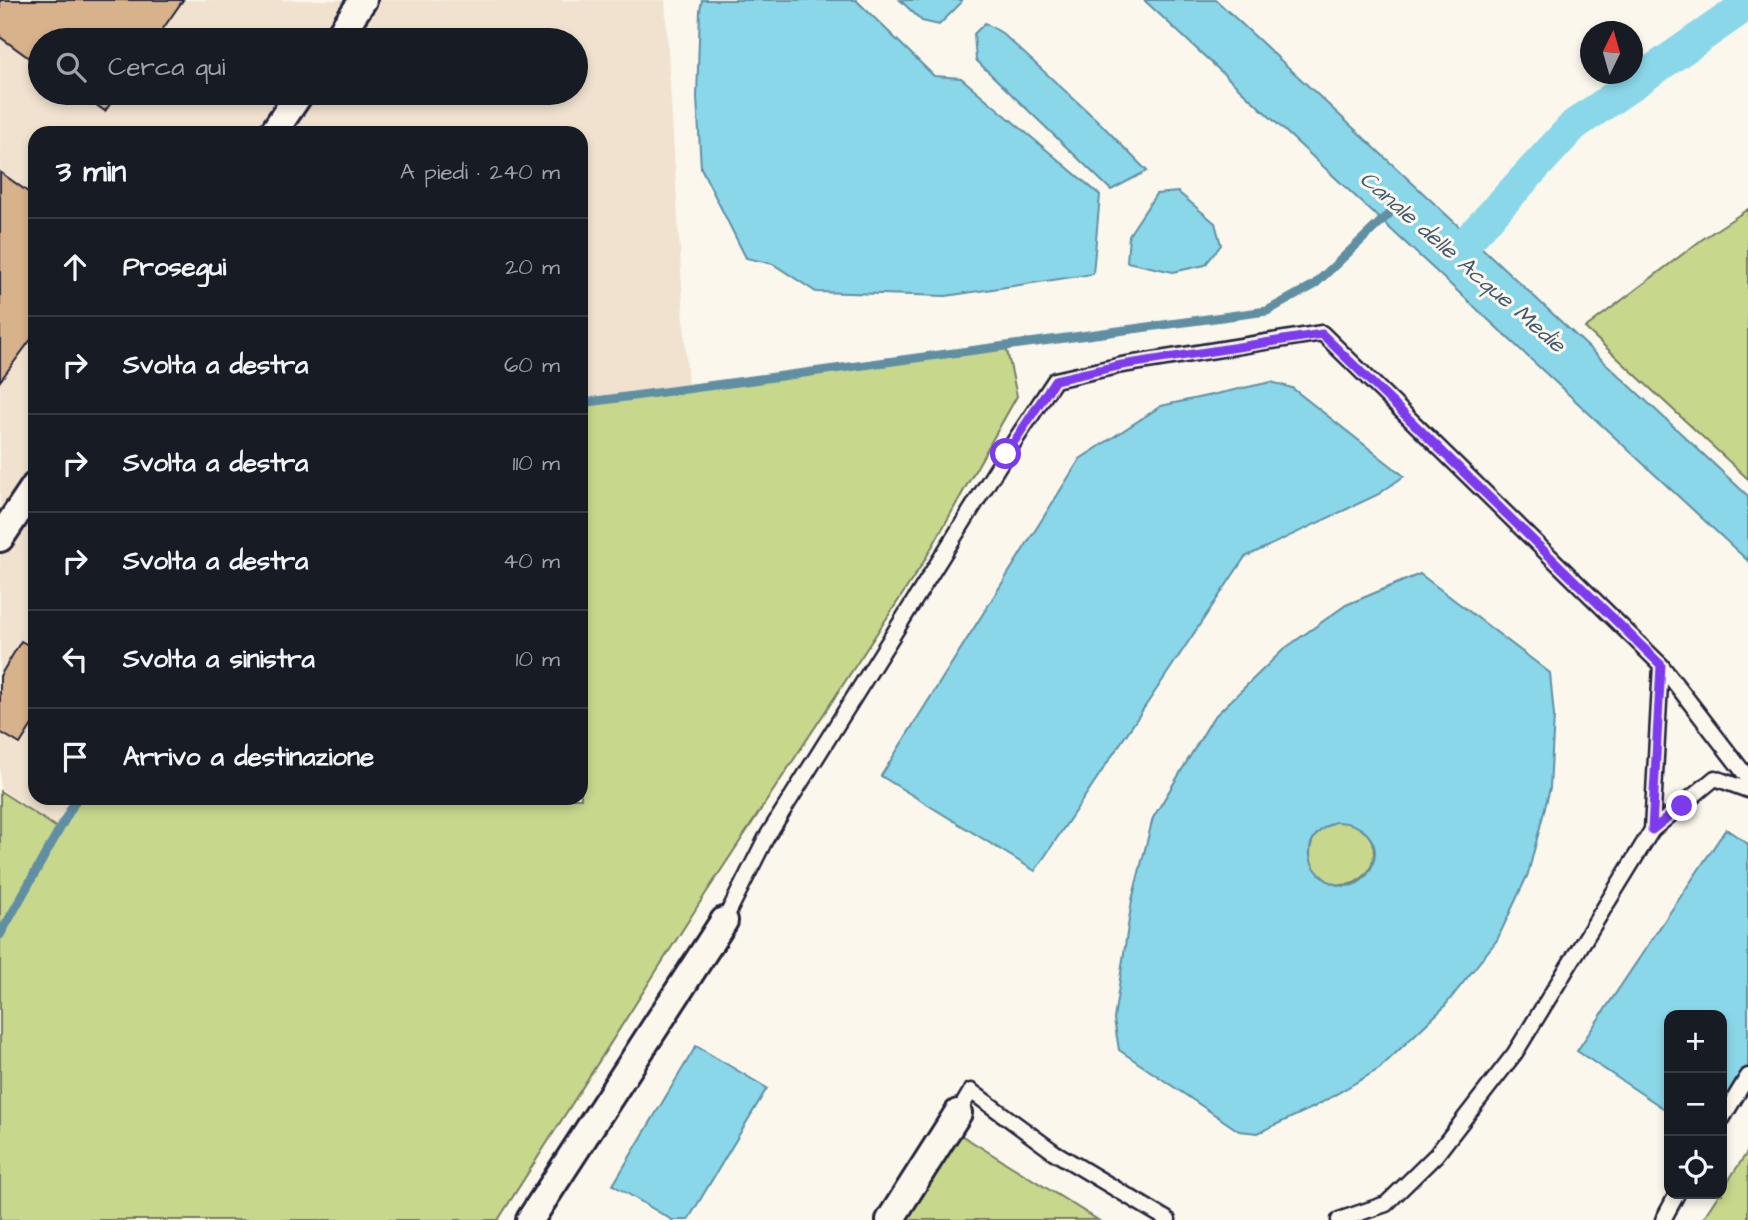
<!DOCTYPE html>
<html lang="it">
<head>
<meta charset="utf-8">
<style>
  body { margin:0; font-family:"Architects Daughter",sans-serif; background:#20242c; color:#f1f3f6 }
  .controls { position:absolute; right:21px; bottom:21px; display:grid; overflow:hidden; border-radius:14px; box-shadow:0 4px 10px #0003 }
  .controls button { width:63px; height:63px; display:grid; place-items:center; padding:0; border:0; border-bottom:2px solid #363941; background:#171b24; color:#f1f3f6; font:35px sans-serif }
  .compass { position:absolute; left:1580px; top:21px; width:63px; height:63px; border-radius:50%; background:#171b24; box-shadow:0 4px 10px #0003; rotate:5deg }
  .stop { position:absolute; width:21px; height:21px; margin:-16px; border:5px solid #7c3aed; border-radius:50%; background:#fff }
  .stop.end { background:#7c3aed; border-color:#fff; box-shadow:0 2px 7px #0008 }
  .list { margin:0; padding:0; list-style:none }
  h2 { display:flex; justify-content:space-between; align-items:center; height:91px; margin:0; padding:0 28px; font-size:30px }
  h2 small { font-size:23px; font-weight:400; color:#9ea1a6 }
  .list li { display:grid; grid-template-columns:46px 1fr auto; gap:21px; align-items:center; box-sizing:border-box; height:98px; padding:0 28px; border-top:2px solid #363941 }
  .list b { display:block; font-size:26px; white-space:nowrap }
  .list em { font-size:23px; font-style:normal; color:#9ea1a6 }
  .icon { flex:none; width:38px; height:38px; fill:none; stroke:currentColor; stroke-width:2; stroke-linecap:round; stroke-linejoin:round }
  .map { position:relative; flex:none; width:1748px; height:1220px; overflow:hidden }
  .search { position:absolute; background:#171b24; box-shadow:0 4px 10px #0003; left:28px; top:28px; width:560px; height:77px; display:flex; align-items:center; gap:18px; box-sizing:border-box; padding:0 24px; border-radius:38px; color:#9ea1a6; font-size:26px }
  .panel { position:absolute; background:#171b24; box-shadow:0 4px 10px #0003; left:28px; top:126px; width:560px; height:679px; border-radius:21px }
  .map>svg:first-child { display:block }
  .built { fill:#f0e2cf; fill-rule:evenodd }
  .green { fill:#c7d78c; stroke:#747c64; stroke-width:2 }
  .water { fill:#8ad7e9; stroke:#608fa3; stroke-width:2; fill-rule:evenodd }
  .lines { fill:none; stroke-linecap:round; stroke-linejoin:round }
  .stream { stroke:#608fa3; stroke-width:9 }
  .canal { stroke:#8ad7e9; stroke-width:32 }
  .building { fill:#d8b28a; stroke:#22223b; stroke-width:2 }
  .service-casing { stroke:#22223b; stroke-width:19 }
  .minor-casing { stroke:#22223b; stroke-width:32 }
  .service { stroke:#fbf7ec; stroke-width:14 }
  .minor { stroke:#fbf7ec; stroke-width:26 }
  .route { stroke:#7c3aed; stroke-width:9 }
  .labels { text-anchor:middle; stroke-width:6; stroke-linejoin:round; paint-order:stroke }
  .water-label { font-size:23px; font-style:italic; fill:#41586f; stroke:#fbf7ec }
</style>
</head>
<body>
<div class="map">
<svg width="1748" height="1220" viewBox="0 0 1748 1220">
  <rect width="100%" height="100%" fill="#fbf7ec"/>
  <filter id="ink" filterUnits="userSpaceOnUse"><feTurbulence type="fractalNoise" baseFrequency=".0143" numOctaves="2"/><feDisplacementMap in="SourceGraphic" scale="14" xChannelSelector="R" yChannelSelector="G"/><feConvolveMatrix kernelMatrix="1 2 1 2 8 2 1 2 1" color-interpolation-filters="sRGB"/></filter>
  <g filter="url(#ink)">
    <!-- built -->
    <path class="built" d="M0,0h665l23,389 -107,14v-270h-546v665h42l-18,32 -59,-42zM40,40h536v53h-536z"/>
    <!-- green -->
    <g class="green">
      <path d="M1748,209v270l-163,-151 119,-90z"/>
      <path d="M1006,346l11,50 -94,167 -217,330 -208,327h-498v-429l59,38 18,-31h504v-395z"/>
      <circle cx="1342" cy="853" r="32"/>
      <path d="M961,1135l137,85h-192z"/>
      <path d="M1748,1151v69h-46l17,-26h3v-4z"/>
    </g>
    <!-- water -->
    <g class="water">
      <path d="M702,0h154l78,76 27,2 139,117 -7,79 -147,22 -130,-4 -43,-28 -27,-6 -45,-90 -4,-71 3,-87z"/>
      <path d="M900,0h62l-1,3 -22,22 -17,-4z"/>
      <path d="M1144,0h72l532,496v65z"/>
      <path d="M985,23l17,10 97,89 48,49 -36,19 -135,-130 -2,-26z"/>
      <path d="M1178,192l37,31 6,22 -16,20 -32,7 -46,-10 2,-27 27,-41z"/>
      <path d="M1271,382l21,6 112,88 -25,18 -134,63 -210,314 -154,-95 199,-317 81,-53z"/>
      <path d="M1420,574l130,99 4,43 -4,72 -22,86 -31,66 -54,68 -64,61 -65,38 -56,26 -19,-2 -120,-81 -5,-31 18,-119 21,-82 60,-100 71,-69 62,-44zM1335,822c24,-1 48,17 37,44 -24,54 -102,-16 -37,-44z"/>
      <path d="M1726,829l22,15v230l-26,39v-98h-53v97l-92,-61z"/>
      <path d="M696,1046l71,42 -79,132h-16l-59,-35z"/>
    </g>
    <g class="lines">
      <!-- stream -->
      <g class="stream">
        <path d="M581,403l686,-92 47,-26 75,-71"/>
        <path d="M0,935l77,-137"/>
      </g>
      <!-- canal -->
      <path class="canal" d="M1458,251l116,-126 174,-121"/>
    </g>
    <!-- building -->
    <g class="building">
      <path d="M0,0h183l-28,40h-115v26l-40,-29z"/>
      <path d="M79,93h39l-13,18z"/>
      <path d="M0,172l35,25v137l-35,47z"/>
      <path d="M21,641l14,8v71l-15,24 -20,-12v-56z"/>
    </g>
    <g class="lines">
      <defs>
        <g id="service">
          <path d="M1661,665l87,113"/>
          <path d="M1652,830l63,-52 33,12"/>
          <path d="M724,921l42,-83 240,-384 49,-74 67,-15 200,-32 339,332 -9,165 -137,223 -79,102 -50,49 -47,16"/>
          <path d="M958,1113l13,-22 83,61 114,68"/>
          <path d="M1722,1119l26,-43"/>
          <path d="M1663,1220l14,-26"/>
        </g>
        <g id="minor">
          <path d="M336,40l27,-40"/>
          <path d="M273,133l27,-40"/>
          <path d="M0,538l35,-52"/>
          <path d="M530,1220l194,-299"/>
          <path d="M890,1220l68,-107"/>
        </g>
      </defs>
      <!-- service casing -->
      <use href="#service" class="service-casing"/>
      <!-- minor casing -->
      <use href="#minor" class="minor-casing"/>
      <!-- service -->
      <use href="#service" class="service"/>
      <!-- minor -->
      <use href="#minor" class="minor"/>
    </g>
  </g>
  <g class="lines" filter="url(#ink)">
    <!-- route -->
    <path class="route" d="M1006,454l49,-74 67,-15 200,-31 339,331 -9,165 30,-24"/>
  </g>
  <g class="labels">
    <!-- water labels -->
    <g class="water-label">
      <text transform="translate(1463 261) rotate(41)" y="8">Canale delle Acque Medie</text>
    </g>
  </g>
</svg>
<div class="controls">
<button>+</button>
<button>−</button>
<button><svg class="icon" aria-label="locate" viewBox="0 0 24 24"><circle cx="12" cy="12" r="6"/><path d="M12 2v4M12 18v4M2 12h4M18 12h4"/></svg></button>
</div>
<svg class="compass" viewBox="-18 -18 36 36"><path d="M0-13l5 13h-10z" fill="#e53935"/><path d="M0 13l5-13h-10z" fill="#9ea1a6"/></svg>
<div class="stop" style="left:1006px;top:454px"></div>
<div class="stop end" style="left:1682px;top:806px"></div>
<div class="search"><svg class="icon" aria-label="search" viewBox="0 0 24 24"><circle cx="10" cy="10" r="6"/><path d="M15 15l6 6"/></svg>Cerca qui</div>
<section class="panel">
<h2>3 min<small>A piedi · 240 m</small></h2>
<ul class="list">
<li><svg class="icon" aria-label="ahead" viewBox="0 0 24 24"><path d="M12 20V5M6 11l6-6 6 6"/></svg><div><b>Prosegui</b></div><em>20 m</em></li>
<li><svg class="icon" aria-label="right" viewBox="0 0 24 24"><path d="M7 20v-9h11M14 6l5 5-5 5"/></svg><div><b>Svolta a destra</b></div><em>60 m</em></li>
<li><svg class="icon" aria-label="right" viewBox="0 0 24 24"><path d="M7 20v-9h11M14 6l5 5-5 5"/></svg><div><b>Svolta a destra</b></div><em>110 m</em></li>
<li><svg class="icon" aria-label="right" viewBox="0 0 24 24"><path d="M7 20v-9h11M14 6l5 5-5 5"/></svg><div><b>Svolta a destra</b></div><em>40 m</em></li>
<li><svg class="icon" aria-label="left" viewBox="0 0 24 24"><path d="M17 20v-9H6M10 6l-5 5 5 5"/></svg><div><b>Svolta a sinistra</b></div><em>10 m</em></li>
<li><svg class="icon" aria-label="arrive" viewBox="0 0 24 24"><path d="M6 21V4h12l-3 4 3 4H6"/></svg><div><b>Arrivo a destinazione</b></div></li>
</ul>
</section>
</div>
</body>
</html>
